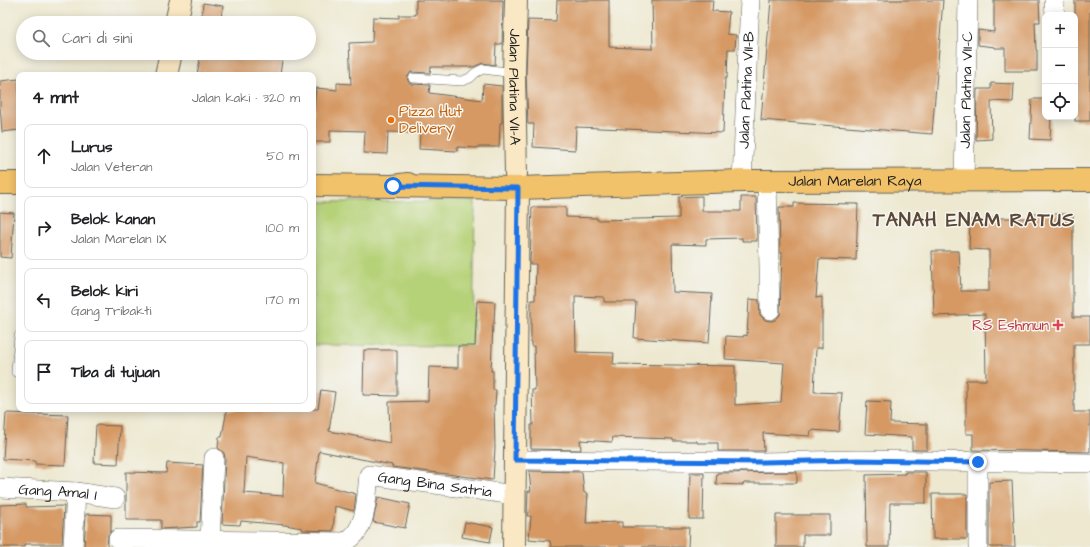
<!DOCTYPE html>
<html lang="id">
<head>
<meta charset="utf-8">
<style>
  body { margin:0; font-family:"Architects Daughter",sans-serif; background:#f6f6f6; color:#202124 }
  .controls { position:absolute; right:12px; top:12px; display:grid; overflow:hidden; border-radius:8px; box-shadow:0 2px 10px #0003 }
  .controls button { width:36px; height:36px; display:grid; place-items:center; padding:0; border:0; border-bottom:1px solid #e0e0e0; background:#fff; color:#202124; font:20px sans-serif }
  .stop { position:absolute; width:12px; height:12px; margin:-9px; border:3px solid #1a73e8; border-radius:50%; background:#fff }
  .stop.end { background:#1a73e8; border-color:#fff; box-shadow:0 1px 4px #0008 }
  .list { margin:0; padding:0; list-style:none }
  h2 { display:flex; justify-content:space-between; align-items:center; height:52px; margin:0; padding:0 16px; font-size:17px }
  h2 small { font-size:13px; font-weight:400; color:#757577 }
  .list li { display:grid; grid-template-columns:26px 1fr auto; gap:12px; align-items:center; box-sizing:border-box; height:64px; margin:0 8px 8px; padding:0 8px; border:1px solid #e0e0e0; border-radius:8px }
  .list b { display:block; font-size:15px; white-space:nowrap }
  .list p { margin:0; font-size:13px; white-space:nowrap; color:#757577 }
  .list em { font-size:13px; font-style:normal; color:#757577 }
  .icon { flex:none; width:22px; height:22px; fill:none; stroke:currentColor; stroke-width:2; stroke-linecap:round; stroke-linejoin:round }
  .map { position:relative; flex:none; width:1090px; height:547px; overflow:hidden }
  .search { position:absolute; background:#fff; box-shadow:0 2px 10px #0003; left:16px; top:16px; width:300px; height:44px; display:flex; align-items:center; gap:10px; box-sizing:border-box; padding:0 14px; border-radius:22px; color:#757577; font-size:15px }
  .panel { position:absolute; background:#fff; box-shadow:0 2px 10px #0003; left:16px; top:72px; width:300px; height:340px; border-radius:8px }
  .map>svg:first-child { display:block }
  .green { fill:#b6d278; stroke:#69774a }
  .building { fill:#d69963; fill-rule:evenodd }
  .lines { fill:none; stroke-linecap:round; stroke-linejoin:round }
  .lane-casing { stroke:#65635b; stroke-width:10 }
  .street-casing { stroke:#65635b; stroke-width:20 }
  .secondary-casing { stroke:#65635b; stroke-width:24 }
  .primary-casing { stroke:#65635b; stroke-width:24 }
  .lane { stroke:#fff; stroke-width:9 }
  .street { stroke:#fff; stroke-width:19 }
  .secondary { stroke:#fae7c3; stroke-width:22 }
  .primary { stroke:#f2c26a; stroke-width:22 }
  .route { stroke:#1a73e8; stroke-width:5 }
  .food-dot { fill:#e8710a; stroke:#f6f6f2; stroke-width:1.5 }
  .health-dot { fill:#e0444e; stroke:#f6f6f2; stroke-width:1.5 }
  .labels { text-anchor:middle; stroke-width:3; stroke-linejoin:round; paint-order:stroke }
  .street-label { font-size:15px; fill:#1c1c1c; stroke:#f6f6f2 }
  .food-label { font-size:15px; fill:#c56008; stroke:#f6f6f2; text-anchor:start }
  .health-label { font-size:15px; fill:#be3a42; stroke:#f6f6f2; text-anchor:end }
  .district-label { font-size:19px; font-weight:bold; letter-spacing:1px; fill:#5d4835; stroke:#f6f6f2 }
</style>
</head>
<body>
<div class="map">
<svg width="1090" height="547" viewBox="0 0 1090 547">
  <rect width="100%" height="100%" fill="#f6f6f2"/>
  <filter id="ink" filterUnits="userSpaceOnUse"><feTurbulence type="fractalNoise" baseFrequency=".025" numOctaves="2"/><feDisplacementMap in="SourceGraphic" scale="8" xChannelSelector="R" yChannelSelector="G"/><feConvolveMatrix kernelMatrix="1 2 1 2 8 2 1 2 1" color-interpolation-filters="sRGB"/></filter>
  <filter id="wash" filterUnits="userSpaceOnUse"><feTurbulence type="fractalNoise" baseFrequency=".012" numOctaves="4" result="noise"/><feDisplacementMap in="SourceGraphic" scale="16" xChannelSelector="R" yChannelSelector="G"/><feGaussianBlur stdDeviation="0.9" result="paint"/><feColorMatrix in="noise" values="0 0 0 0 0 0 0 0 0 0 0 0 0 0 0 0 0 1.4 0 .05"/><feComposite in="paint" operator="in"/></filter>
  <g filter="url(#wash)">
    <rect width="100%" height="100%" fill="#ede8cf"/>
    <!-- green -->
    <path class="green" d="M475,201l-2,145 -160,-1v-143z"/>
    <g id="blocks">
      <!-- building -->
      <g class="building">
        <path d="M416,0h87l-1,44h-6l-1,21 -12,-2 -10,4h-42l-1,6 -19,-1 -4,6 2,5 3,1 18,1 -1,8 53,7 1,-16 19,2v37h-2l-1,24h-22v1l-20,-1v4l-38,-2 1,-16 -32,-1 -1,22 -23,-1 1,-22 -35,-1v12h-17v-26l3,-28 21,2v-7l14,1 -2,-41 23,-1 1,-25 26,1v-3h17z"/>
        <path d="M557,0h52v47l44,2 -1,-49h61l-1,11 17,1 -2,22 9,1 -1,14h-7l-1,29h-2l-2,55 -147,-6 -1,23 -42,-3 1,-23h-6l-2,-51 2,-53 28,1z"/>
        <path d="M771,0h172l-11,134 -171,-14z"/>
        <path d="M994,0h45l1,22h-5l1,28h1v21h-32v-23h-10v-1l-17,-2v-15l16,2z"/>
        <rect x="1075" y="0" width="15" height="121"/>
        <path d="M203,3l20,3 -3,17h-19z"/>
        <path d="M201,53h82l-3,22h-83z"/>
        <path d="M19,79v51l-17,2 -2,-26v-25z"/>
        <path d="M991,83l23,1 -1,18 -22,-1 1,38 -16,1 1,-51h14z"/>
        <path d="M1032,99h13v18h6l-1,23 -20,-1z"/>
        <path d="M702,196v15h39v-14h15l1,44h-15v-3l-36,1v6l-34,-1 1,48 39,2 -3,49 -75,-5 2,-36h-32v-5l-29,-1 1,56 38,1 -1,11 122,2v39l46,-3 3,-39 -59,-4 1,-23 17,1 1,-2 3,1 2,-37 10,1 1,15 5,5 6,1 4,-1 5,-5 2,-62h-2l-1,-46h15v-4l64,1 -2,56 -37,-1 -3,39 6,-1v51h-6l-2,44 28,1 -3,39 -28,-2 -1,6 -47,-3 1,18h-46v-8h-21v-2h-24v-2l-60,-2 -1,5 -32,-2 1,10 -50,-1v-24h2l-1,-35h3l-1,-44h-3v-46h4l1,-36h-6l2,-57h34v10l31,1v2l82,-2v-21z"/>
        <path d="M0,212l14,1 -3,45 -11,-1z"/>
        <path d="M1030,214h43v103h17v27h-16v68h16v40l-117,-2v-16h-7v-54h20l-1,-66 -51,2 -2,-65h27l2,40h28v-41l-20,-1 1,-29 20,1v-3h40z"/>
        <path d="M477,301l18,1 -1,22h-1l-2,47h2v19h3l-1,15h-1l1,43 -2,32 -101,-13v-2l-73,-14 -4,32 41,11 -2,17 -19,-5 -2,25 -31,-1v-2l-17,-3 -44,-4 -1,4 -18,-1 3,-65 -1,-6 -6,-5 1,-11h3l5,-28h91l3,-19 14,2 -6,39 61,12 -1,-41 39,-1 1,-34 29,1v-22h17zM246,457l38,6 -1,33 -39,-3z"/>
        <path d="M364,350h33v46l-34,-1z"/>
        <path d="M867,401l24,1 -1,21 37,1v26h-15v-13l-47,-3z"/>
        <path d="M6,413l62,2 -3,50 -30,-1v-3l-32,-2z"/>
        <path d="M96,425l24,1 -2,38 -24,-1z"/>
        <path d="M167,463l36,2 -3,57h-3v5l-36,2v-9h-35v-48l40,1z"/>
        <path d="M529,471l53,1 2,21h4l-2,30 36,-1v5h67l-1,20h-137l-1,-6 -21,-2 2,-23h-4l1,-25h3z"/>
        <path d="M797,472v11h-53l-1,2 -27,-1 1,-11z"/>
        <path d="M905,472h21v31h-36l-1,44h-22l-1,-72 39,-1z"/>
        <path d="M690,473h14l-1,46h-14z"/>
        <path d="M1012,481l3,66h-26v-65z"/>
        <path d="M932,494h35v45h-34z"/>
        <path d="M378,497l32,7 -5,24 -32,-6z"/>
        <path d="M26,504v3l38,-1 -2,38h-38v3h-24v-42z"/>
        <path d="M86,514l25,1v16l-3,4 -1,12h-23z"/>
        <path d="M776,515h54v20h-27v12h-27z"/>
        <path d="M465,522l28,5 -3,15 -28,-5z"/>
      </g>
    </g>
  </g>
  <g filter="url(#ink)">
    <use href="#blocks" fill-opacity="0" stroke="#65635b" stroke-width="1"/>
    <g class="lines">
      <defs>
        <g id="lane">
          <path d="M413,78l49,3 8,-3 5,-5 8,-4 31,4"/>
          <path d="M16,372l3,-36"/>
        </g>
        <g id="street">
          <path d="M1054,0l1,15"/>
          <path id="s1" d="M742,181l8,-181"/>
          <path d="M767,181l3,129"/>
          <path id="s2" d="M964,181l4,-181"/>
          <path d="M515,460l247,2 96,-2 232,3"/>
          <path d="M978,462v85"/>
          <path id="s3" d="M0,488l76,4 39,6"/>
          <path id="s4" d="M118,539l227,3c23,-11 21,-45 24,-67l146,20"/>
          <path d="M210,541l4,-83"/>
          <path d="M73,547l3,-55"/>
        </g>
        <g id="secondary">
          <path id="s5" d="M516,0l-2,73 2,101"/>
          <path d="M176,23l5,-23"/>
          <path d="M166,75l5,-22"/>
          <path d="M514,547l4,-359"/>
        </g>
        <g id="primary">
          <path d="M0,183h19"/>
          <path d="M313,185l80,1 15,-2"/>
          <path id="s6" d="M393,186l125,2 224,-7 348,-1"/>
        </g>
      </defs>
      <!-- lane casing -->
      <use href="#lane" class="lane-casing"/>
      <!-- street casing -->
      <use href="#street" class="street-casing"/>
      <!-- secondary casing -->
      <use href="#secondary" class="secondary-casing"/>
      <!-- primary casing -->
      <use href="#primary" class="primary-casing"/>
      <!-- lane -->
      <use href="#lane" class="lane"/>
      <!-- street -->
      <use href="#street" class="street"/>
      <!-- secondary -->
      <use href="#secondary" class="secondary"/>
      <!-- primary -->
      <use href="#primary" class="primary"/>
    </g>
  </g>
  <g class="lines" filter="url(#ink)">
    <!-- route -->
    <path class="route" d="M393,186l125,2 -3,272 247,2 96,-2 120,2"/>
  </g>
  <!-- markers -->
  <circle class="food-dot" cx="391" cy="120" r="4"/>
  <path class="health-dot" d="M1056 319h4v4h4v4h-4v4h-4v-4h-4v-4h4z"/>
  <g class="labels">
    <!-- street labels -->
    <g class="street-label">
      <text dy="5" stroke="none"><textPath href="#s5" startOffset="87">Jalan Platina VII-A</textPath></text>
      <text dy="5" stroke="none"><textPath href="#s1" startOffset="91">Jalan Platina VII-B</textPath></text>
      <text dy="5" stroke="none"><textPath href="#s2" startOffset="91">Jalan Platina VII-C</textPath></text>
      <text dy="5" stroke="none"><textPath href="#s6" startOffset="462">Jalan Marelan Raya</textPath></text>
      <text dy="5" stroke="none"><textPath href="#s4" startOffset="368">Gang Bina Satria</textPath></text>
      <text dy="5" stroke="none"><textPath href="#s3" startOffset="58">Gang Amal I</textPath></text>
    </g>
    <!-- food labels -->
    <g class="food-label">
      <text x="399" y="116">Pizza Hut<tspan x="399" dy="17">Delivery</tspan></text>
    </g>
    <!-- health labels -->
    <g class="health-label">
      <text x="1049" y="330">RS Eshmun</text>
    </g>
    <!-- district labels -->
    <g class="district-label">
      <text x="974" y="226">TANAH ENAM RATUS</text>
    </g>
  </g>
</svg>
<div class="controls">
<button>+</button>
<button>−</button>
<button><svg class="icon" aria-label="locate" viewBox="0 0 24 24"><circle cx="12" cy="12" r="6"/><path d="M12 2v4M12 18v4M2 12h4M18 12h4"/></svg></button>
</div>
<div class="stop" style="left:393px;top:186px"></div>
<div class="stop end" style="left:978px;top:462px"></div>
<div class="search"><svg class="icon" aria-label="search" viewBox="0 0 24 24"><circle cx="10" cy="10" r="6"/><path d="M15 15l6 6"/></svg>Cari di sini</div>
<section class="panel">
<h2>4 mnt<small>Jalan kaki · 320 m</small></h2>
<ul class="list">
<li><svg class="icon" aria-label="ahead" viewBox="0 0 24 24"><path d="M12 20V5M6 11l6-6 6 6"/></svg><div><b>Lurus</b><p>Jalan Veteran</p></div><em>50 m</em></li>
<li><svg class="icon" aria-label="right" viewBox="0 0 24 24"><path d="M7 20v-9h11M14 6l5 5-5 5"/></svg><div><b>Belok kanan</b><p>Jalan Marelan IX</p></div><em>100 m</em></li>
<li><svg class="icon" aria-label="left" viewBox="0 0 24 24"><path d="M17 20v-9H6M10 6l-5 5 5 5"/></svg><div><b>Belok kiri</b><p>Gang Tribakti</p></div><em>170 m</em></li>
<li><svg class="icon" aria-label="arrive" viewBox="0 0 24 24"><path d="M6 21V4h12l-3 4 3 4H6"/></svg><div><b>Tiba di tujuan</b></div></li>
</ul>
</section>
</div>
</body>
</html>
